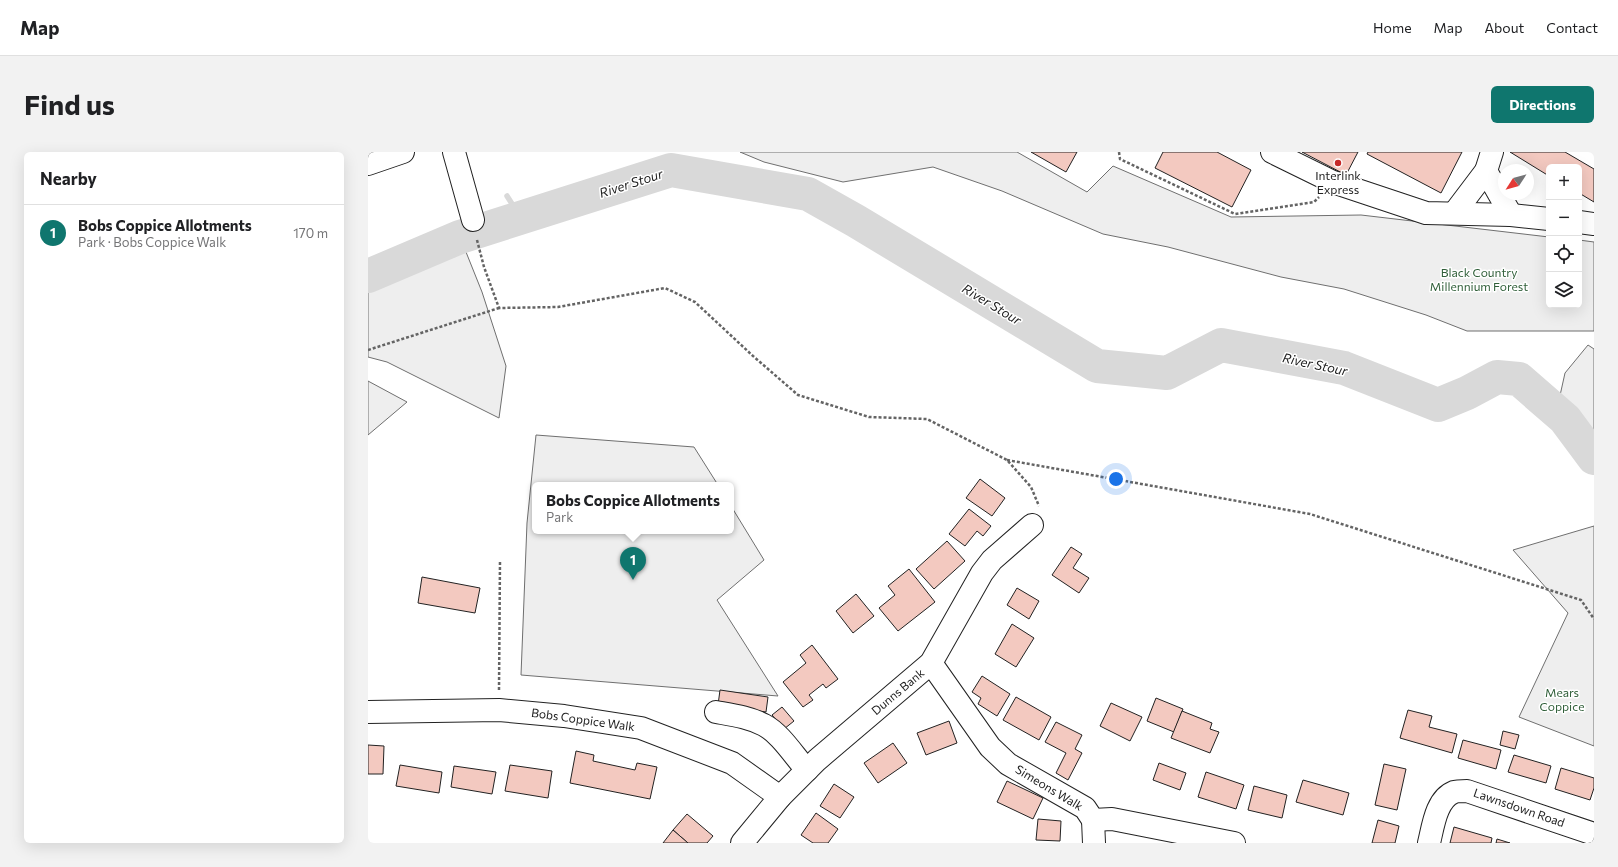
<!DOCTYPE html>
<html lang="en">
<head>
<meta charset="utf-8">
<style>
  body { margin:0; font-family:Commissioner,sans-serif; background:#f2f2f2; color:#202124 }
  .controls { position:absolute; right:12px; top:12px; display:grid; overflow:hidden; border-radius:6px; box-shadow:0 4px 16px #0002 }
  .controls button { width:36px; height:36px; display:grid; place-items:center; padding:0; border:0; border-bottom:1px solid #e0e0e0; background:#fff; color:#202124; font:20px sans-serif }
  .compass { position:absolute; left:1130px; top:12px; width:36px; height:36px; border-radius:50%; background:#fff; box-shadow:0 4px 16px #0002; rotate:234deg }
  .you { position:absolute; left:748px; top:327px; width:14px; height:14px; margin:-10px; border:3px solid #fff; border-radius:50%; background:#1a73e8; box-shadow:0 0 0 6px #1a73e833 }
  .badge { display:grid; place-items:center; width:26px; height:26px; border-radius:50%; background:#0f766e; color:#fff; font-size:13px; font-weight:700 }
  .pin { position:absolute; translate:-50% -33px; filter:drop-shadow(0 1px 2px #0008) }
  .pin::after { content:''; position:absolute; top:21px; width:14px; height:12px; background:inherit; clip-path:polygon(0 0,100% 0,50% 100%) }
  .popup { position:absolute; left:164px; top:330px; width:202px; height:52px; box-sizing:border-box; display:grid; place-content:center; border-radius:6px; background:#fff; filter:drop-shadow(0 1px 3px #0005); font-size:13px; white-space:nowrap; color:#757577 }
  .popup b { font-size:15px; color:#202124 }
  .popup::after { content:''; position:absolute; left:50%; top:100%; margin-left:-8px; border:8px solid transparent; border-top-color:#fff }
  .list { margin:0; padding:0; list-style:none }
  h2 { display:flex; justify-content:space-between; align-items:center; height:52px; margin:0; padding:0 16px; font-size:17px }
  h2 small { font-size:13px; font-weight:400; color:#757577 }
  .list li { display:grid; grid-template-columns:26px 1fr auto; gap:12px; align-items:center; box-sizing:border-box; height:56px; padding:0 16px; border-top:1px solid #e0e0e0 }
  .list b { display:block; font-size:15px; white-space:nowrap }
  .list p { margin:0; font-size:13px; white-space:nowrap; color:#757577 }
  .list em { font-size:13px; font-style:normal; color:#757577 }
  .icon { flex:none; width:22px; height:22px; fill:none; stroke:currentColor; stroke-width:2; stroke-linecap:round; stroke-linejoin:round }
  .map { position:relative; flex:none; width:1226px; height:691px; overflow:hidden; border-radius:6px }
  header { display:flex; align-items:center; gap:24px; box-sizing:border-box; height:56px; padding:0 20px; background:#fff; border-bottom:1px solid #e0e0e0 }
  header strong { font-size:19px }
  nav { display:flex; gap:22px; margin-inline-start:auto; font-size:14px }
  .intro { display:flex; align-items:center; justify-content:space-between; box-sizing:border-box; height:96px; padding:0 24px }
  h1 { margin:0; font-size:28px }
  .button { padding:10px 18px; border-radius:6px; background:#0f766e; color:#fff; font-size:14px; font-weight:700 }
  main { display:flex; gap:24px; padding:0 24px }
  aside { flex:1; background:#fff; border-radius:6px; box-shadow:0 4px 16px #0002 }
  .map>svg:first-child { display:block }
  .green { fill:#eee; stroke:#6f6f6f }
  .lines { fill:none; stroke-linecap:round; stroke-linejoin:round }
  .stream { stroke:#d9d9d9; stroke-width:5.5 }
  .river { stroke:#d9d9d9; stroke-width:34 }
  .building { fill:#f3c9c0; stroke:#222 }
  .minor-casing { stroke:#222; stroke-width:24 }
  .path { stroke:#646464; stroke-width:2.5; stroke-dasharray:3 2; stroke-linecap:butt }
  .minor { stroke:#fff; stroke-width:22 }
  .poi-dot { fill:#c62828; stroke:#fff; stroke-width:1.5 }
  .labels { text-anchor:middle; stroke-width:3; stroke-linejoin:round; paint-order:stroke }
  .poi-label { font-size:12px; fill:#222; stroke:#fff }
  .park-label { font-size:12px; fill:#2f5e38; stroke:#fff }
  .street-label { font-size:12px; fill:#222; stroke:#fff }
  .water-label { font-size:13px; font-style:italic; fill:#222; stroke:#fff }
</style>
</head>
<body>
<header>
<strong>Map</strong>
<nav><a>Home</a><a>Map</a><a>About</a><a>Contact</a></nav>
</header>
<div class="intro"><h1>Find us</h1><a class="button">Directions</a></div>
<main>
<aside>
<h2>Nearby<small></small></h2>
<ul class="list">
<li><span class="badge">1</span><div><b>Bobs Coppice Allotments</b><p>Park · Bobs Coppice Walk</p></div><em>170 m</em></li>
</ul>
</aside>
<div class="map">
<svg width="1226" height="691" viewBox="0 0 1226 691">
  <rect width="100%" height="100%" fill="#fff"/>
  <!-- green -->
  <g class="green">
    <path d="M372,0h277l70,40 26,-26 118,51 130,-2 188,22v68h30v-65l15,2v89h-127l-41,-16 -82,-26 -63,-12 -113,-30 -65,-13 -101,-43 -69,-24 -90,15 -79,-20z"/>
    <path d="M92,85l22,55 24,74 -7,52 -112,-56 -19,-5v-81z"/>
    <path d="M1220,193l6,4v97l-35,-46 6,-27z"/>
    <path d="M0,229l39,21 -39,33z"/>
    <path d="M168,283l158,12 24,38h-183v46h196v-25l33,54 -47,40 61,96 -257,-21 6,-152z"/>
    <path d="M1226,374v220l-75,-29 49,-104 -55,-63z"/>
  </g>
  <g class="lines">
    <!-- stream -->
    <path class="stream" d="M139,44l14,22"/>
    <!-- river -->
    <path class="river" d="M0,124l92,-39 211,-67 137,24 48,27 241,145 70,7 54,-28 123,23 94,37 29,-12 30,-16 22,2 46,40 29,39"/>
  </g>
  <!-- building -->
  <g class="building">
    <path d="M663,0h46l-11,20z"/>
    <path d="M795,0h54l34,18 -19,37 -77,-39z"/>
    <path d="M934,0h56l-12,23z"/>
    <path d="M1000,0h94l-21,41 -74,-39z"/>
    <path d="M1142,0h55l29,17v33l-15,-9v-26h-30v9z"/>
    <path d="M612,327l25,19 -13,18 -26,-18z"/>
    <path d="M601,357l22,17 -8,10 -6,-5 -12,15 -16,-12z"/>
    <path d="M579,389l18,20 -31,28 -18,-20z"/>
    <path d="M703,395l11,7 -9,14 16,10 -10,15 -27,-18z"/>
    <path d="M541,417l26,33 -37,29 -19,-23 16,-13 -7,-9z"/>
    <path d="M54,425l58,11 -5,25 -57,-10z"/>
    <path d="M649,436l22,13 -10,18 -22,-14z"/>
    <path d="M488,442l18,22 -21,17 -17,-22z"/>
    <path d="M644,472l22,14 -18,29 -21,-13z"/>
    <path d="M444,493l26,34 -12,9 -3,-4 -14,11 4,5 -10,7 -20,-25 23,-19 -6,-8z"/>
    <path d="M614,524l28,18 -13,22 -19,-12 3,-6 -9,-6z"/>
    <path d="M352,538l48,7 -2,15 -48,-7z"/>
    <path d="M648,545l35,20 -12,23 -36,-20z"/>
    <path d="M788,546l27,11 -9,23 -27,-11z"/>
    <path d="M743,551l31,14 -12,24 -30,-15z"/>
    <path d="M414,555l12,14 -10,8 -12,-14z"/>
    <path d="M1040,558l24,6 -3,11 28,7 -5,19 -52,-15z"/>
    <path d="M814,559l30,12 -2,6 9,3 -9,21 -39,-15z"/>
    <path d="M581,569l8,22 -31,12 -9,-22z"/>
    <path d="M688,570l26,13 -7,14 7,4 -14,27 -12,-7 10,-20 -21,-11z"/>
    <path d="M1135,579l16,4 -4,14 -15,-4z"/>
    <path d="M1095,588l38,10 -5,19 -38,-11z"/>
    <path d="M525,591l14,20 -29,20 -14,-20z"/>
    <path d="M0,593l16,1 -1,28h-15z"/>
    <path d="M208,599l18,4 -1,6 42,9 2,-7 20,4 -7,32 -80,-16z"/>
    <path d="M1146,603l37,11 -5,17 -38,-11z"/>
    <path d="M791,611l27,10 -6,17 -27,-10z"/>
    <path d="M1016,612l22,5 -9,41 -22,-5z"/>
    <path d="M32,613l42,7 -3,21 -43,-7z"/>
    <path d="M142,613l42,6 -4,27 -43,-7z"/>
    <path d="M86,614l42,6 -4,22 -41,-7z"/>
    <path d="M1193,616l33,10v10l-4,12 -35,-11z"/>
    <path d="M838,620l38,13 -8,24 -38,-12z"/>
    <path d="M935,628l46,13 -6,22 -47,-13z"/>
    <path d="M639,629l36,17 -10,21 -36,-17z"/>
    <path d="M466,632l20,13 -14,21 -20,-12z"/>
    <path d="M886,634l33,9 -5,23 -34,-8z"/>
    <path d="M448,661l22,16 -10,14h-15l-12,-8z"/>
    <path d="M319,662l26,22 -6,7h-19l-15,-13z"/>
    <path d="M670,667l23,2 -1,20 -24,-1z"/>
    <path d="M1010,668l21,6 -4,17h-23z"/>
    <path d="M1086,675l38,11 -1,5h-41z"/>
    <path d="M305,678l15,13h-25z"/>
    <path d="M1129,687l13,4h-14z"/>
  </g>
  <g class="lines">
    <defs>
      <g id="minor">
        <path d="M86,0l19,68"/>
        <path d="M904,0l61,30 93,31 85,2 38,4"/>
        <path d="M1124,0l-6,19 25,44"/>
        <path d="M0,12l35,-12"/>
        <path d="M1087,60l31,-41"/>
        <path d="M1211,70l15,2"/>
        <path d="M563,511l59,84 18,17 77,44 8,12 19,-1 122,24"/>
        <path d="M0,560l131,-2 65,6 77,12 91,35 48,34"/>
        <path d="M348,560c17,3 33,5 48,13 17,9 30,31 43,45"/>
        <path d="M725,668l1,23"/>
        <path d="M374,691l38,-46 37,-37 114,-97 51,-90 10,-13 40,-35"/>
        <path d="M1061,691c4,-16 7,-44 25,-51 3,-1 9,-1 13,-1l127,43"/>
      </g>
    </defs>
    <!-- minor casing -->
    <use href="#minor" class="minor-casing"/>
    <!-- path -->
    <g class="path">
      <path d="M751,0l1,7 115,55 79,-12 5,-5"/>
      <path d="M109,88l7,27 15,41 59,-1 107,-19 30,14 58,54 45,39 71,22 58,2 80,41 24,27 8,19"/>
      <path d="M0,198l131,-42"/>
      <path d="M639,308l303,54 271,86 13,19"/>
      <path d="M131,538l1,-130"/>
    </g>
    <!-- minor -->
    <use href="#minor" class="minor"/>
  </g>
  <!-- markers -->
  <circle class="poi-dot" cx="970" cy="11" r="4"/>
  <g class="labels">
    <!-- poi labels -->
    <g class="poi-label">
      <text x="970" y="28">Interlink<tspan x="970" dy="14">Express</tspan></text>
    </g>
    <!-- park labels -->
    <g class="park-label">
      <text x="1111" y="125">Black Country<tspan x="1111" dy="14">Millennium Forest</tspan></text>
      <text x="1194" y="545">Mears<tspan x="1194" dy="14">Coppice</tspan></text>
    </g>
    <!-- street labels -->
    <g class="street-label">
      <text transform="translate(530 540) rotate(-40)" y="4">Dunns Bank</text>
      <text transform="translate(215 568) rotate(8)" y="4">Bobs Coppice Walk</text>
      <text transform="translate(681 636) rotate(31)" y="4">Simeons Walk</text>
      <text transform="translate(1151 656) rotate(19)" y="4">Lawnsdown Road</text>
    </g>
    <!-- water labels -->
    <g class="water-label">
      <text transform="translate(263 31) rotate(-18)" y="5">River Stour</text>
      <text transform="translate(624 152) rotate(31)" y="5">River Stour</text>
      <text transform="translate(947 212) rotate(12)" y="5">River Stour</text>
    </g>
  </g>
</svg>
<div class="controls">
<button>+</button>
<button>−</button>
<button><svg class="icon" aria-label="locate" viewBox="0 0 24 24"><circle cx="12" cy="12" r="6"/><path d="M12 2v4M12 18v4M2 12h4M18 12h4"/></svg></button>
<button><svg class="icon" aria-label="layers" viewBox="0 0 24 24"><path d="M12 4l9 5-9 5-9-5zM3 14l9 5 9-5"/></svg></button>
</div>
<svg class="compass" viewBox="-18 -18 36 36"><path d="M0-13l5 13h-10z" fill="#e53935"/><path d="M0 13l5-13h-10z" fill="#757577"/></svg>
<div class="you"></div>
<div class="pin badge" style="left:265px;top:428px">1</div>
<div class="popup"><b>Bobs Coppice Allotments</b>Park</div>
</div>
</main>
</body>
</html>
